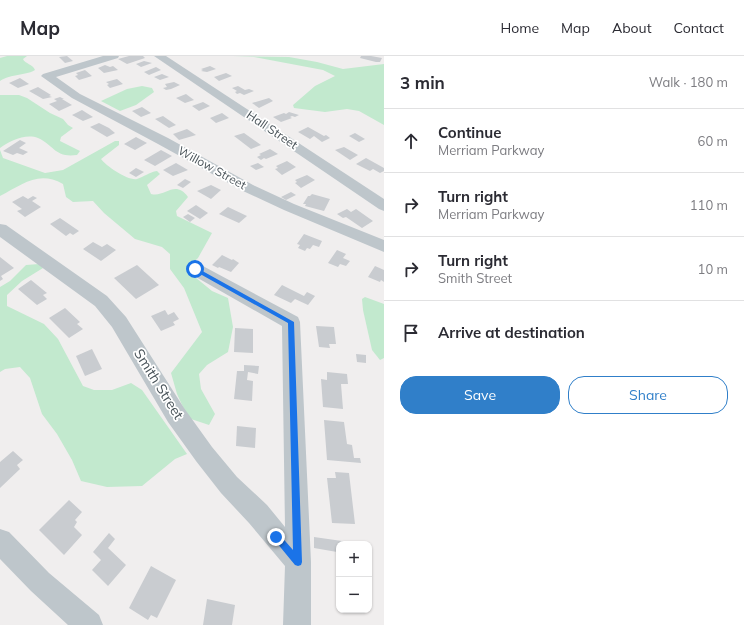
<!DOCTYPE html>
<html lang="en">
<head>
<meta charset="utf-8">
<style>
  body { margin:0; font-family:Mulish,sans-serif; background:#f7f7f7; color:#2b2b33 }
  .controls { position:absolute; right:12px; bottom:12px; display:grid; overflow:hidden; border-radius:8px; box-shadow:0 1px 3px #0004 }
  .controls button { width:36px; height:36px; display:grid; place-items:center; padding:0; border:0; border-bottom:1px solid #e1e1e2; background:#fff; color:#2b2b33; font:20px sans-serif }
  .stop { position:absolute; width:12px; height:12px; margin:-9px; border:3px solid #1a73e8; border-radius:50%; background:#fff }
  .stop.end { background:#1a73e8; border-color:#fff; box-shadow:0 1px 4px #0008 }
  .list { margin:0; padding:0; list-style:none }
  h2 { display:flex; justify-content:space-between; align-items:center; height:52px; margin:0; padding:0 16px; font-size:17px }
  h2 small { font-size:13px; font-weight:400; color:#7c7c81 }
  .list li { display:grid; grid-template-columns:26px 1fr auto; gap:12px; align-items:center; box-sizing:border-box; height:64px; padding:0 16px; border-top:1px solid #e1e1e2 }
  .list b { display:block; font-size:15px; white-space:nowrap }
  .list p { margin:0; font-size:13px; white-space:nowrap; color:#7c7c81 }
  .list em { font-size:13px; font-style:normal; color:#7c7c81 }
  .actions { display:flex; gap:8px; padding:12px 16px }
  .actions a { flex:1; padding:9px 0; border:1px solid #307fc9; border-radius:16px; text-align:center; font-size:14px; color:#307fc9 }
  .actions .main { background:#307fc9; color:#fff }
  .icon { flex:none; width:22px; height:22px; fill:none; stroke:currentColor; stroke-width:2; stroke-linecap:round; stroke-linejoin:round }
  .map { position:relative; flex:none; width:384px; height:569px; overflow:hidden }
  header { display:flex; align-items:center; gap:24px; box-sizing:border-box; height:56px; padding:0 20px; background:#fff; border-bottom:1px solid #e1e1e2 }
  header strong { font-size:19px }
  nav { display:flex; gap:22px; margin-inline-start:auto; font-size:14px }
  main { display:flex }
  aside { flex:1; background:#fff }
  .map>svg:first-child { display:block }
  .green { fill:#c2e9ce }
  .building { fill:#c9ccd0 }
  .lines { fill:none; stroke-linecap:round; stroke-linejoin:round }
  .minor { fill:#bec6cb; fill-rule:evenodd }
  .route { fill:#1a73e8 }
  .labels { text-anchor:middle; stroke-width:3.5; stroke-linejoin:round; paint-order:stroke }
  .far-street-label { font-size:12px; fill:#495359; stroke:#fff }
  .street-label { font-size:14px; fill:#495359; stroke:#fff }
</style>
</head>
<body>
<header>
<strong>Map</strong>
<nav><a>Home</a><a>Map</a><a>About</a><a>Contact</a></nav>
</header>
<main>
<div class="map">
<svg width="384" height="569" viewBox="0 0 384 569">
  <rect width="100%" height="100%" fill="#f0eeee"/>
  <!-- green -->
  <g class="green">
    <path d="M7,0h20l-4,3c2,5 10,5 12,11 -6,5 -25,4 -35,11v-23z"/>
    <path d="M233,0l56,1 28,5 26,7 41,-5v61l-25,-14 -12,-2 -22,3 -31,-4 -1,-3 22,-19 20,-10 -12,-6 -69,-13z"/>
    <path d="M142,30l10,2 2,4 -18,13 -16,6 -19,-10 26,-12z"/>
    <path d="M0,39h19l8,3 23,15 13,6 5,6 5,3 -12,9 -1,4 20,10 -3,4c-22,3 -22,-9 -39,-17 -12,-5 -29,3 -38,10z"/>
    <path d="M115,85h4v4l-18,14c5,7 27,22 36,20 7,-2 12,-7 20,-8l3,3 -13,11 4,9c14,4 24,-15 37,3l-12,14 1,5 35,17 -14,25 -9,8 1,7 22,18 16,7 5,29 -5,25 -21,13 -8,9 2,15 14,25 -6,11 -21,-7 -11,-24 -6,-21 31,-41 -18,-44 -14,-19v-15l-8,-7 -27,-8 -31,-26 -11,-12 -20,1 -7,-5 -3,-13c-25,-14 -41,1 -63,12v-46l3,8 42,15 18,-3z"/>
    <path d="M39,208l4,4 -21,13 -15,14v11l37,18 14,15 25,47 11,4h18l19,-7 11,7 45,64 -12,5 -33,27 -35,1 -26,-6 -9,-21 -15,-26 -15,-20 -12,-36 -10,-11 -15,2 -5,3v-85l10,-6 16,-16z"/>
    <path d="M365,241l19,7v54l-4,2 -8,-10 -9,-40 -1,-11z"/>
  </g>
  <!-- building -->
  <g class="building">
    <path d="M67,0l6,5 -8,2 -6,-6z"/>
    <path d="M129,0h14l2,2 -18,6 -9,-5z"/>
    <path d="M361,0h10l11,2 -2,4h-4l-16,-4z"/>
    <path d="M144,5l8,2 -11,4 -5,-3z"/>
    <path d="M105,9l5,2 3,-1 5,4 -14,3 -6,-5z"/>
    <path d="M210,10l6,3 -9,3 -6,-1 2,-1 -2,-1z"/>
    <path d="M156,11l5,3 -12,5 -5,-3z"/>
    <path d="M85,14l7,6 -13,4 -4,-4 3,-1 -2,-2z"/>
    <path d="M226,17l6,3 -13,5 -5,-4z"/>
    <path d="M162,18l7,3 -9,3 -6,-3z"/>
    <path d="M20,22l9,6 -11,4 -9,-5z"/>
    <path d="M117,23l6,5 -13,4 -3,-3 2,-1 -3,-2z"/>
    <path d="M174,26l6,3 -9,4 -5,1 -3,-2 4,-1 -2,-3z"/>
    <path d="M238,30l7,4 4,-1 5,2 -10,4 -4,-2 -3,1 -2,-2 2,-1 -5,-3z"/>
    <path d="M38,31l13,8 -2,1 3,1 -9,2 -14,-8z"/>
    <path d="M186,38l8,6 -9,3 -9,-5z"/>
    <path d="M60,41l4,2h-2l10,6 -13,6 -10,-7 8,-3 -3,-2z"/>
    <path d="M269,42l4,3 -14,7 -7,-5z"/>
    <path d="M203,46l7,4 -11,5 -7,-5z"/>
    <path d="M142,51l9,6 -10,4 -9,-6z"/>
    <path d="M82,54l11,7 -10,4 -11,-6z"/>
    <path d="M289,56l10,3 -4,2 -3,-1 -2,1 2,1 -11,4 -8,-5 11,-4 2,1z"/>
    <path d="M222,57l7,5 -13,5 -6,-5z"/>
    <path d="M163,60l13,9 -7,3 -14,-9z"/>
    <path d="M99,67l10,5 6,5 -8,4 -17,-10z"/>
    <path d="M308,71l16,9 2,-1 4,3 -8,4 -8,-6 -4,3 -12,-7z"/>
    <path d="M187,73l9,6 -17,5 -6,-6z"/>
    <path d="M244,77l17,12 -10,4 -17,-13z"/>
    <path d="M355,77l10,6 -6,3 -10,-6z"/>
    <path d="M136,81l11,6 -12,7 -11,-6z"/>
    <path d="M20,84l6,3 -7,5 9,4 -5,3 -6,-2 -4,2 -10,-4z"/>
    <path d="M344,91l14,8 -8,5 -15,-10z"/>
    <path d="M270,93l8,5 -12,5 -2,-1 -3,2 -4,-3 4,-2 -2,-1z"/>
    <path d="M161,94l11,6 -17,10 -11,-6z"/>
    <path d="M366,102l18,10v3l-4,2 -7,-4 -3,2 -14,-7z"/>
    <path d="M287,105l9,6 -14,8 -7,-6 3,-1 -2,-2z"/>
    <path d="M176,107l12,7 -15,6 -10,-6z"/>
    <path d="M258,107l6,4 -8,3 -6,-4z"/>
    <path d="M136,112l8,4 -8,5 -7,-4z"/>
    <path d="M307,119l8,5 -14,8 -6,-5 2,-1 -2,-2z"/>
    <path d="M185,123l6,3 -8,6 -6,-3z"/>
    <path d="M211,129l10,5 -10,9 -14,-8z"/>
    <path d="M291,136l5,3 -10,5 -5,-3z"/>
    <path d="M312,138l18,5 -6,12 -19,-5 1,-2h-3l5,-8h2z"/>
    <path d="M23,140l5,3 5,-3 4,2 -5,3 9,6 -16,10 -8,-6 5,-2 -10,-7z"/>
    <path d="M196,149l12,8 -8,6 -13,-8z"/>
    <path d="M228,151l19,9 -8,7 -20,-9z"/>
    <path d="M347,153l4,3 5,-3 17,12 -11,7 -16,-11 -3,1 -6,-4z"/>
    <path d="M188,158l7,4 -5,4 -7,-5z"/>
    <path d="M60,162l19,13 -6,4 -3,-2 -4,3 -16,-12z"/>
    <path d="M304,178l18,7 -3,6 -6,-2 -3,4 -3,-1 -2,3 -7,-3 2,-3 -3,-1z"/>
    <path d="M93,186l9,5 5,-3 9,6 -15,11 -18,-12z"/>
    <path d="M337,194l9,4 -3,4 7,3 -4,5 -6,-2 -2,3 -10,-4z"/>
    <path d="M222,199l10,5 1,-1 6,4 -8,9 -12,-5 -1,1 -6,-3z"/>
    <path d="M0,201l14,11 -13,8 2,3 -3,2z"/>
    <path d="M137,209l22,20 -23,14 -22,-21z"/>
    <path d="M375,210l9,4v12l-3,-2 -1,2 -12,-5z"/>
    <path d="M31,224l16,13 -4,2 4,4 -10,6 -19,-16z"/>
    <path d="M282,229l22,11 3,-4 8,4 -7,9 -13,-6 -4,4 -17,-8z"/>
    <path d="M65,252l15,14 -3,2 6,5 -14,9 -20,-20z"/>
    <path d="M165,254l3,5 6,-3 5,7 -6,3 2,3 -14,6 -10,-15z"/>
    <path d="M316,270l18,1 2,17h-7l1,4 -11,-1z"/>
    <path d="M235,272l18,1v24l-19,-1z"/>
    <path d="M92,293l10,20 -17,7 -9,-20z"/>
    <path d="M356,298l10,1v8l-9,-1z"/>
    <path d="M244,309l15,1 -1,8 -10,-2 -1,8 6,1 -1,20 -18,-2 3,-28h7z"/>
    <path d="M327,316l20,2 1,10h-7l2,25 -20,-2 -2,-28 6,1z"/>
    <path d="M324,364l20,2 3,22 5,1 2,13h6l1,5 -34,-3z"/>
    <path d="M237,370l19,2 -1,20 -19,-2z"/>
    <path d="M13,395l10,9 -6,5 3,4 -20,19v-26z"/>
    <path d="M335,416l14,1 6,51 -23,-1 -5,-45h9z"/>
    <path d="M69,444l13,12 -7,8 2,2 -3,5 8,8 -18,20 -25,-25z"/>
    <path d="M109,477l6,6 -7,9 18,17 -18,21 -16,-16 9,-10 -8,-8z"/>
    <path d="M314,481l35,5v2h-10v22h-1l-1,-14 -23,-4z"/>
    <path d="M151,510l25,14 -19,38 -6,-3 -3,5 -19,-12z"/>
    <path d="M207,543l28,6 -3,20h-29z"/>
  </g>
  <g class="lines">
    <!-- minor -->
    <g class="minor">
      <path d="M103,0h16l-1,2 -62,19 24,17 88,44 85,47 41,19 90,36v12l-100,-42 -41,-19 -85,-47 -86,-46 -31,-22 2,-2z"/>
      <path d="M154,0h12l218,143v12l-5,-2z"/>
      <path d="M0,168l6,1 101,71 19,21 58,91 28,39 25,30 30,28 18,22 -3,-201 -93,-53 -2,-4 2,-4 6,-2 6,2 97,52 2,5 11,240v63h-28l2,-59 -36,-43 -28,-30 -25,-32 -28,-39 -56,-95 -17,-21 -95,-69z"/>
      <path d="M0,473l9,3 40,41 50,42 4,10h-35l-37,-34 -31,-32z"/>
    </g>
  </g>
  <!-- route -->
  <path class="route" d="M193,212h4l97,54 8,240 -1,3 -3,1 -3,-1 -23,-28 1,-3 3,-1 3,1 14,16 -5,-227 -95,-53z"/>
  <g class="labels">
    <!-- far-street labels -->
    <g class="far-street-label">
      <text transform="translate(272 74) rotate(34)" y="4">Hall Street</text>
      <text transform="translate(212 112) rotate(29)" y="4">Willow Street</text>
    </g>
    <!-- street labels -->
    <g class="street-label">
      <text transform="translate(159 328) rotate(58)" y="5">Smith Street</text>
    </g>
  </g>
</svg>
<div class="controls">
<button>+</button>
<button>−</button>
</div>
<div class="stop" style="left:195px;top:213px"></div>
<div class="stop end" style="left:276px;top:481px"></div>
</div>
<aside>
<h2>3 min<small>Walk · 180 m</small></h2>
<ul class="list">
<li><svg class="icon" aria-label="ahead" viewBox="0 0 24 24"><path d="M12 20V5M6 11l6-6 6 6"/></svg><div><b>Continue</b><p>Merriam Parkway</p></div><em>60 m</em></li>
<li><svg class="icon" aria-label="right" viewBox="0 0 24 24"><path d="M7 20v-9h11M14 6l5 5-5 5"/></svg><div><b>Turn right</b><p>Merriam Parkway</p></div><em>110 m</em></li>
<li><svg class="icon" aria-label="right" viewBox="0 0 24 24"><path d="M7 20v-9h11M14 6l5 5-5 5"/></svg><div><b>Turn right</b><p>Smith Street</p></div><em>10 m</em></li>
<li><svg class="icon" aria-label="arrive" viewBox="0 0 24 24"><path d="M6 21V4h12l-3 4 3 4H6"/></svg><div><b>Arrive at destination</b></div></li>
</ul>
<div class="actions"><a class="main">Save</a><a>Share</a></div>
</aside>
</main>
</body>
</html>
